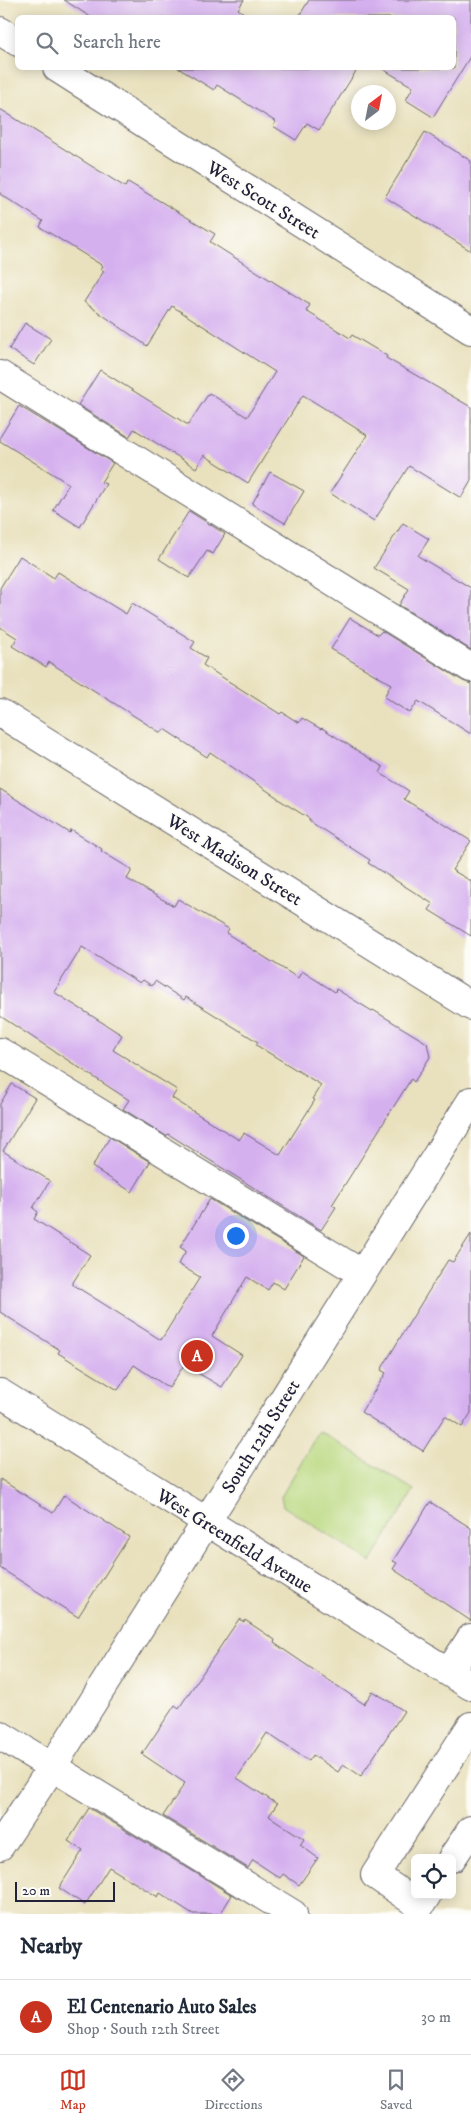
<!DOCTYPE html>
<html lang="en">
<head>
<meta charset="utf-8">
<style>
  body { margin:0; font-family:"IM FELL DW Pica",serif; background:#f6f6f7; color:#1f2937 }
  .controls { position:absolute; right:15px; bottom:15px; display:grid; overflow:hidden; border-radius:8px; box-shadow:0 2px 12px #0003 }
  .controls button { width:45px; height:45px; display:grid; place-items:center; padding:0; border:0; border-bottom:1px solid #e0e1e3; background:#fff; color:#1f2937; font:25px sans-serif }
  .compass { position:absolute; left:351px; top:85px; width:45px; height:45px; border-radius:50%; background:#fff; box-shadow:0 2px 12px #0003; rotate:32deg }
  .scale { position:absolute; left:15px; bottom:12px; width:100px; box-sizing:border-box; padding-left:5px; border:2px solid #22223b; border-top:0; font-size:14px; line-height:18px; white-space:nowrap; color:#22223b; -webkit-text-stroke:4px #fdfcf7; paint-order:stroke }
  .you { position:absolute; left:235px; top:1235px; width:18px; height:18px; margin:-12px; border:4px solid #fff; border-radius:50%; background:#1a73e8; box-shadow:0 0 0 8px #1a73e833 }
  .badge { display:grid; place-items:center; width:32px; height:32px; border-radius:50%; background:#c8321e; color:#fff; font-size:16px; font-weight:700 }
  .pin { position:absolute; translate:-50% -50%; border:2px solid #fff; box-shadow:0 1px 5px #0006 }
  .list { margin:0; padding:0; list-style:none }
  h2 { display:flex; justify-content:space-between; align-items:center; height:65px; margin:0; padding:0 20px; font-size:21px }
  h2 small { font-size:16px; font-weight:400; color:#747a83 }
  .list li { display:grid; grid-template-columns:32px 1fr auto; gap:15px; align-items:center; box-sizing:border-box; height:75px; padding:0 20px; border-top:1px solid #e0e1e3 }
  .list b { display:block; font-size:19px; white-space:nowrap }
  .list p { margin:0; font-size:16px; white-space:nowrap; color:#747a83 }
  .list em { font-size:16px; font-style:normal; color:#747a83 }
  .icon { flex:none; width:28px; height:28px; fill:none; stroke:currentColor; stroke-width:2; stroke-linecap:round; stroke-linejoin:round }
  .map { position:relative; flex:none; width:471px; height:1914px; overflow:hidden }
  .search { position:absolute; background:#fff; box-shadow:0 2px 12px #0003; left:15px; right:15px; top:15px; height:55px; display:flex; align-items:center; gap:12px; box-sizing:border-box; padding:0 18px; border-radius:8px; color:#747a83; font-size:19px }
  .sheet { height:140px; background:#fff }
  nav { display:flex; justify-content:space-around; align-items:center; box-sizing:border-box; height:70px; border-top:1px solid #e0e1e3; background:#fff; font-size:14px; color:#747a83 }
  nav a { display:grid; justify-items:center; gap:2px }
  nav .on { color:#c8321e }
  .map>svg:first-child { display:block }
  .green { fill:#b9d87f; stroke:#6e7d5d }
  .building { fill:#d5b0ef; fill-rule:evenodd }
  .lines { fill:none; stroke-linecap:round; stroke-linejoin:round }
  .minor-casing { stroke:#686569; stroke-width:30 }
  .major-casing { stroke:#686569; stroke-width:30 }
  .minor { stroke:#fff; stroke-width:28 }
  .major { stroke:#fff; stroke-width:28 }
  .labels { text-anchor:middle; stroke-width:4; stroke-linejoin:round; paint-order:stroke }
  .street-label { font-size:19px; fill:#22223b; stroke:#fdfcf7 }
</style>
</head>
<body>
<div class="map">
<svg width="471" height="1914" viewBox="0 0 471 1914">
  <rect width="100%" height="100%" fill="#fdfcf7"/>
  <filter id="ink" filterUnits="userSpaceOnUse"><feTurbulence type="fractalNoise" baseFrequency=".02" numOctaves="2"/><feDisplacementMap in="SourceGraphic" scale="10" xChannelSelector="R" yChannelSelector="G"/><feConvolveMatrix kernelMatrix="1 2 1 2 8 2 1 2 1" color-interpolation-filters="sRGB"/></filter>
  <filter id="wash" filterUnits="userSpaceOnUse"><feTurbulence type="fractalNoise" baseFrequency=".0096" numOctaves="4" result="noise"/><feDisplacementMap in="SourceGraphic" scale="20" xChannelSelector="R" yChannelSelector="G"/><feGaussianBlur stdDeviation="1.12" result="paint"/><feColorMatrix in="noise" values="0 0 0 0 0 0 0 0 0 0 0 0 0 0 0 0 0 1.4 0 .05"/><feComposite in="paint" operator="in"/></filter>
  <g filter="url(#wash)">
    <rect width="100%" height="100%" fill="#e9e1be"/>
    <!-- green -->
    <path class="green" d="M319,1431l95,59 -43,72 -88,-56 -2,-9z"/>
    <g id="blocks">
      <!-- building -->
      <g class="building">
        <path d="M64,0h180l-6,9 13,9h-159z"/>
        <path d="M309,0h162v55l-38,62 -27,-17 7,-13 -32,-19h73v-50h-156z"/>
        <path d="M178,68h180l-39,62 -12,-7 -11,17 -23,-14 3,-4 -59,-37 -3,5z"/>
        <path d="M0,109l125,78 3,-5 87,52 -5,8 100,63 -4,6 44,27 2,-3 35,21 -1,2 85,49v74l-10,17 -52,-32 -35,55 -44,-28 37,-58 -64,-40 -55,88 -44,-28 -8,13 -62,-39 -5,8 -51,-32 22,-35 88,55 21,-32 38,24 28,-45 -103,-66 -25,40 -63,-44 20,-31 -3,-2 2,-3 -63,-39 3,-6 -43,-27z"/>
        <path d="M425,132l46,29v90l-86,-54z"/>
        <path d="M25,323l26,16 -17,26 -25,-16z"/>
        <path d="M19,406l94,57 -12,19 5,2 -26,43 -27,-17 16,-26 -69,-43v-4z"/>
        <path d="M270,472l34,19 -19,32 -33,-19z"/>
        <path d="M189,511l36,23 -12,20 -6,-3 -18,27 -30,-19z"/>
        <path d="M403,523l26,16 -11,17 53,32v62l-72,-45 10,-16 -35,-21z"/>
        <path d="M20,556l34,22 4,-6 68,42 6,-11 63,39 -4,6 16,10 -4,7 77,49 2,-2 17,11 3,-5 19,11 1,-1 61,39 -3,6 29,18 -5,8 67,42 -19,29 19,11v55l-42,-26 4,-6 -65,-41 2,-3 -61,-39 1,-2 -32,-20v-1l-68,-46 -3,5 -43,-28 -3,4 -112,-71 -3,5 -34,-21 5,-8 -17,-11v-39z"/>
        <path d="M350,618l28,17 4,-4 81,50 8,3v50l-53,-33 -8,12 -26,-16 7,-13 -60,-35z"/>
        <path d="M0,789l70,44 1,-3 31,19 -1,2 31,19 -5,9 47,27 4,-7 51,30 -3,4 72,45 4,-7 33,21 1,-3 36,22 1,-1 54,33 3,14 -16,25 -3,-3 -79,126 4,2 -15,23 -153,-96 -2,2 -43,-27 6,-9 -129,-84zM82,947l58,36 3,-3 9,6 3,-5 29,19 2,-3 72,45 -2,3 65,40 -9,14 3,1 -35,55 -36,-22 -5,7 -67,-42 5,-8 -64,-40 9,-15 -68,-43z"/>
        <path d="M12,1084l23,14 -32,53 47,30 -17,27 5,4 -4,7 56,36 -18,29 89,56 39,-63 -22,-13 8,-13 -6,-4 30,-48 94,57 -20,33 -11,-7 -5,8 -21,-13 -35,59 30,19 -20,32 -38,-22 -15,23 -35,-23 -16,25 -60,-37 2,-3 -60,-38v-208z"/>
        <path d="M110,1137l40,25 -18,30 -40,-25z"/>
        <path d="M471,1234v179l-9,14 -17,-11 -22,35 -62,-39 25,-39 -5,-3 28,-47 39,-63 5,2z"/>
        <path d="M0,1479l53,34 11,-18 65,42 -51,80 -78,-49z"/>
        <path d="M430,1502l41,26v93l-78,-52 4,-6 -4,-2z"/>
        <path d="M239,1619l5,3 1,-2 30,20 -1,3 90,61 9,-13 31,20 -43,65 -18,-12 -5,8 -25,-17 -4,6 -42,-28 -30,45 40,26 -8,12 35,23 -4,6 18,13 -19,27 -16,-11 -3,4 -27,-18 -5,8 -85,-52 22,-33 -43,-29 33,-49 4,3z"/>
        <path d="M89,1808l143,87 -12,19h-27l-33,-21 -2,4 -49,-30 -24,38 -26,-17 24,-38 -15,-9z"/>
      </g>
    </g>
  </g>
  <g filter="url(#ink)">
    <use href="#blocks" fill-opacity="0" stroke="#686569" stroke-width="1"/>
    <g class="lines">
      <defs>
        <g id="minor">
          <path d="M0,31l18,11"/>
          <path d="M57,68l414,262"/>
          <path d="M0,375l471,293"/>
          <path d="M0,713l471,293"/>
          <path d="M0,1052l361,221"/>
          <path d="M449,1672l22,-34"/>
          <path d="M0,1735l293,179"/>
          <path d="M0,1846l52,-79 419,-666"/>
          <path d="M452,1858l19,-28"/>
          <path d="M427,1895l-7,11 -45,-31 96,-149"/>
        </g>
        <path id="major" d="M0,1393l471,293"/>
      </defs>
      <!-- minor casing -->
      <use href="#minor" class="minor-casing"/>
      <!-- major casing -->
      <use href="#major" class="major-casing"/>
      <!-- minor -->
      <use href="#minor" class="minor"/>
      <!-- major -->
      <use href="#major" class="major"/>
    </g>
  </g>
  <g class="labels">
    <!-- street labels -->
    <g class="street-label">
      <text transform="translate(264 199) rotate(32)" y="7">West Scott Street</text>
      <text transform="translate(235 859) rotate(32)" y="7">West Madison Street</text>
      <text transform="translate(260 1436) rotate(-58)" y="7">South 12th Street</text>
      <text transform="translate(235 1540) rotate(32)" y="7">West Greenfield Avenue</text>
    </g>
  </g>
</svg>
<div class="controls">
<button><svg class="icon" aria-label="locate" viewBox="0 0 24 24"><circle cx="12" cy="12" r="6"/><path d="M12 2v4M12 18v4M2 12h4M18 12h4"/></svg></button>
</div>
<svg class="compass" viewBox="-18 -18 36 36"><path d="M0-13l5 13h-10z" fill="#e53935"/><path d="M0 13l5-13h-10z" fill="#747a83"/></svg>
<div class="scale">20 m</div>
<div class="you"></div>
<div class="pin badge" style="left:197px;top:1356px">A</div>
<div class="search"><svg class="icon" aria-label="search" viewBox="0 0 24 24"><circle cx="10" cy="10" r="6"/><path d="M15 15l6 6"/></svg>Search here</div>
</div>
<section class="sheet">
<h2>Nearby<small></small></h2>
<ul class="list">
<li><span class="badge">A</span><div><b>El Centenario Auto Sales</b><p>Shop · South 12th Street</p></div><em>30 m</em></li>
</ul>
</section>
<nav>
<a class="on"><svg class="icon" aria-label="map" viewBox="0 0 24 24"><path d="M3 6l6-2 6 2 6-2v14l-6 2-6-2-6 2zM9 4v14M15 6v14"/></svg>Map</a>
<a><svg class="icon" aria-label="directions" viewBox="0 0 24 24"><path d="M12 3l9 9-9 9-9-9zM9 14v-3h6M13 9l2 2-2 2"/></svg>Directions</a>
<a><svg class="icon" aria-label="saved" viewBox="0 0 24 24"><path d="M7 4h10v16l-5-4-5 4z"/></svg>Saved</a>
</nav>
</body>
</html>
